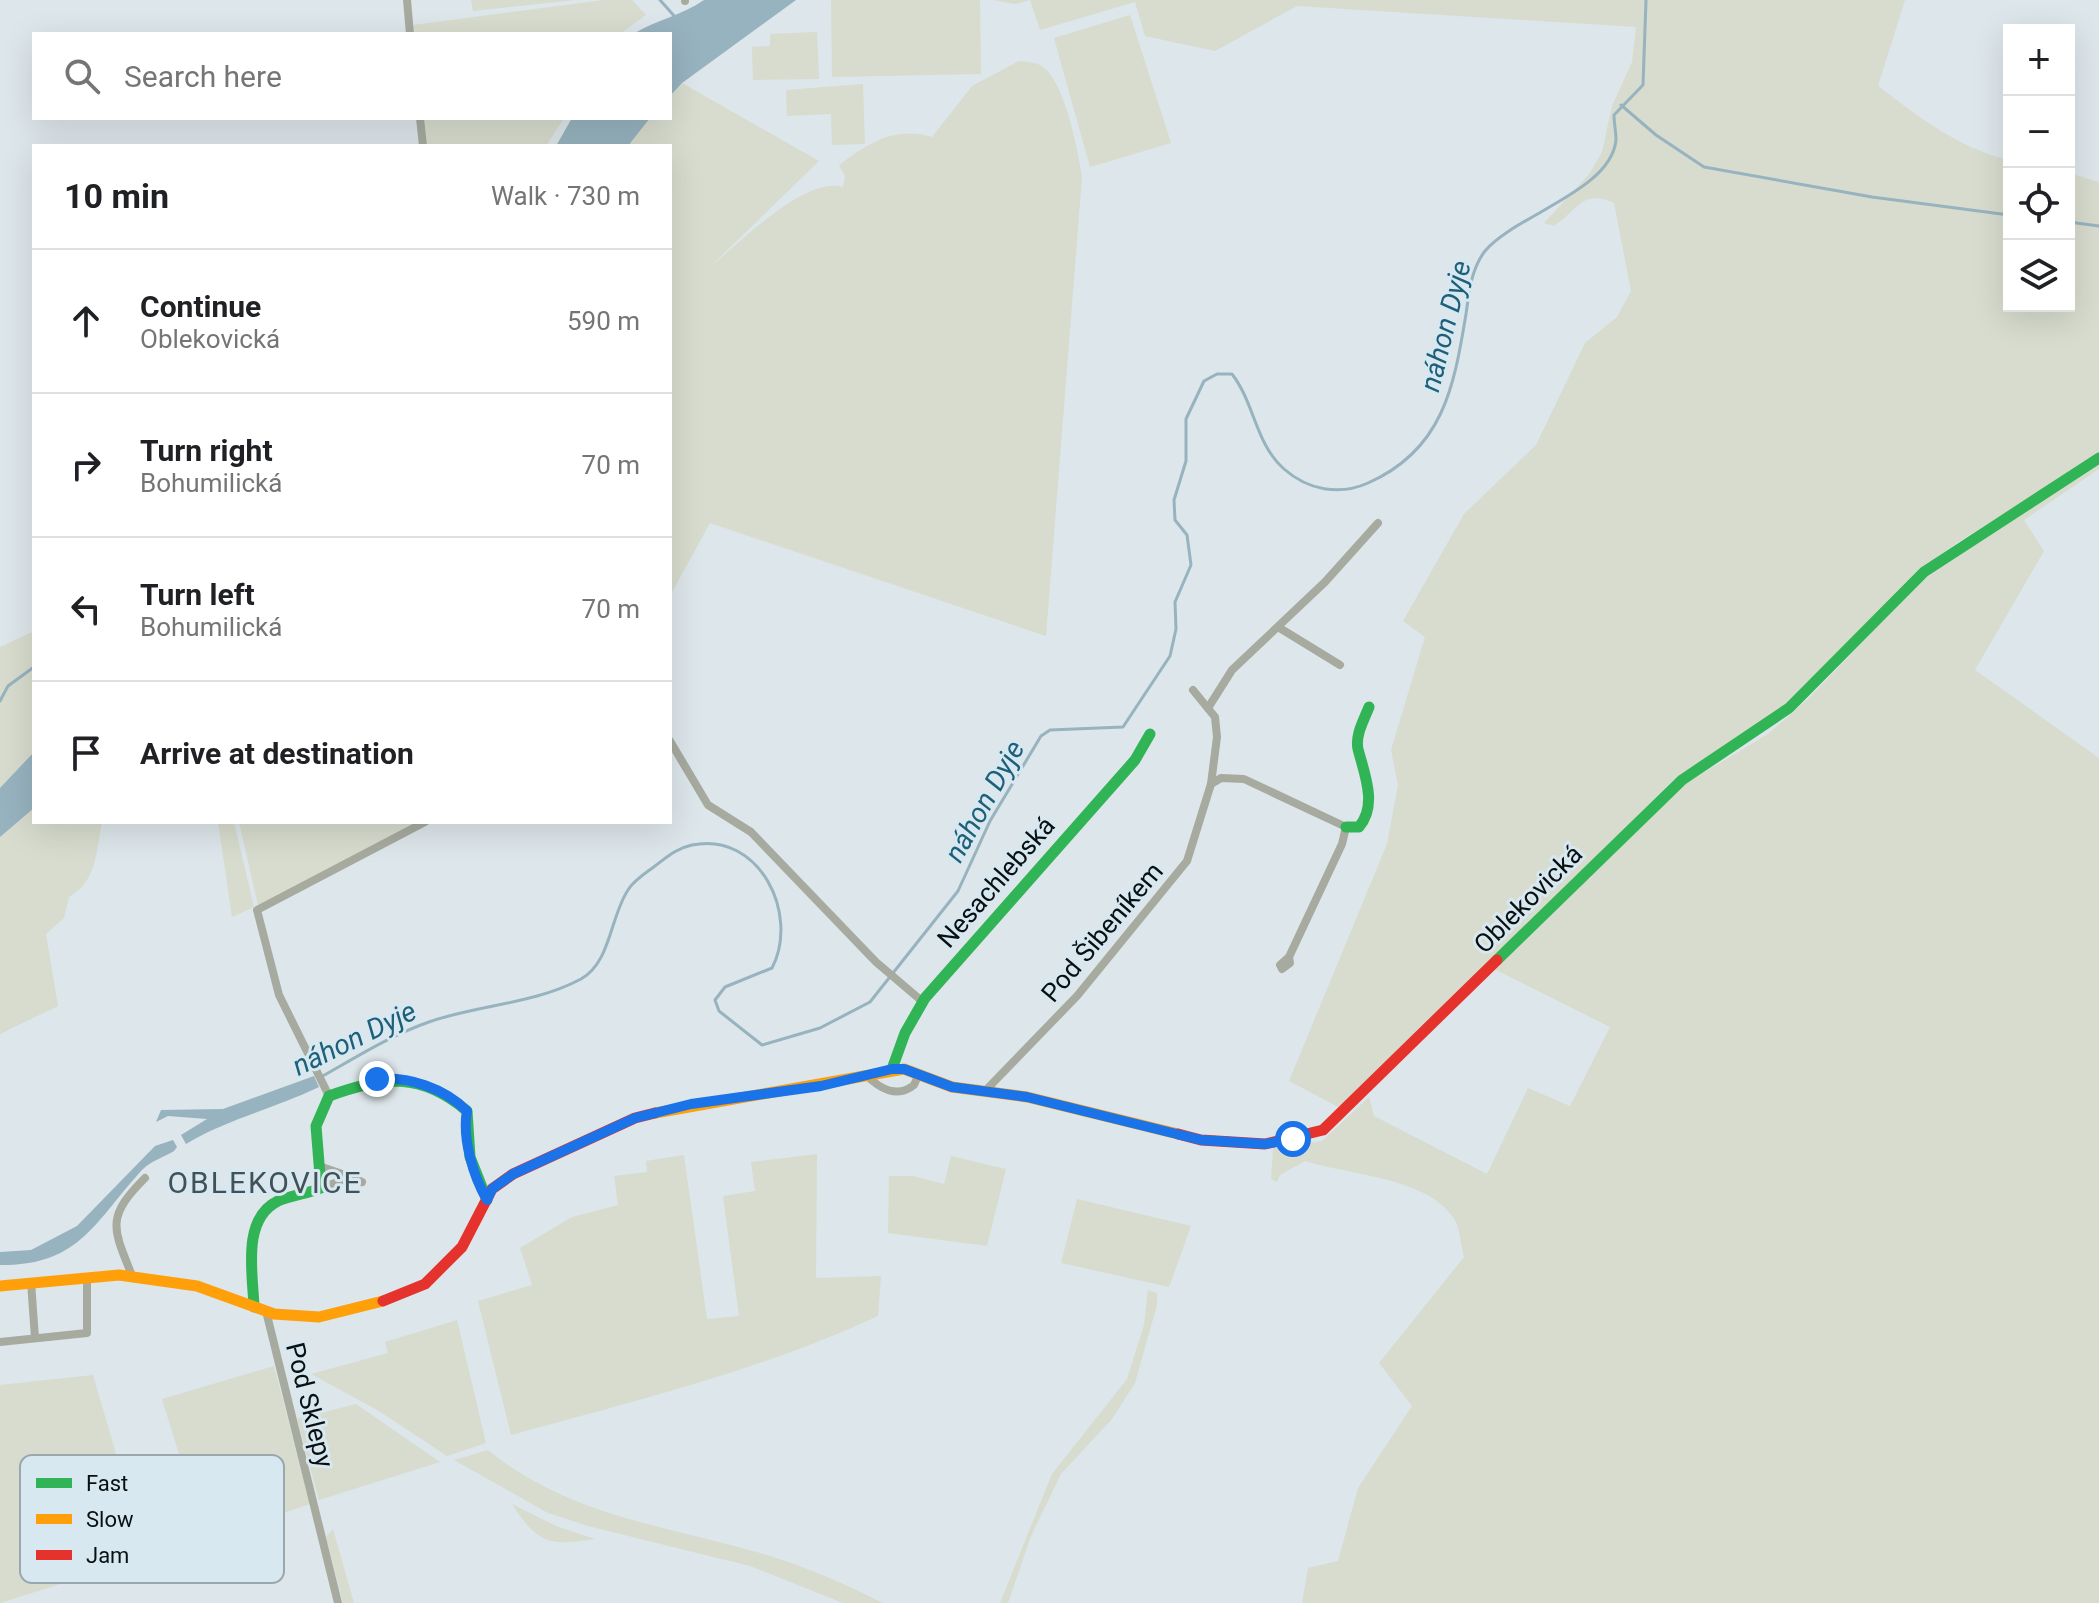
<!DOCTYPE html>
<html lang="en">
<head>
<meta charset="utf-8">
<style>
  body { margin:0; font-family:Roboto,sans-serif; background:#f2f2f2; color:#202124 }
  .controls { position:absolute; right:24px; top:24px; display:grid; overflow:hidden; border-radius:0px; box-shadow:0 8px 32px #0002 }
  .controls button { width:72px; height:72px; display:grid; place-items:center; padding:0; border:0; border-bottom:2px solid #e0e0e0; background:#fff; color:#202124; font:40px sans-serif }
  .stop { position:absolute; width:24px; height:24px; margin:-18px; border:6px solid #1a73e8; border-radius:50%; background:#fff }
  .stop.end { background:#1a73e8; border-color:#fff; box-shadow:0 2px 8px #0008 }
  .list { margin:0; padding:0; list-style:none }
  h2 { display:flex; justify-content:space-between; align-items:center; height:104px; margin:0; padding:0 32px; font-size:34px }
  h2 small { font-size:26px; font-weight:400; color:#757577 }
  .list li { display:grid; grid-template-columns:52px 1fr auto; gap:24px; align-items:center; box-sizing:border-box; height:144px; padding:0 32px; border-top:2px solid #e0e0e0 }
  .list b { display:block; font-size:30px; white-space:nowrap }
  .list p { margin:0; font-size:26px; white-space:nowrap; color:#757577 }
  .list em { font-size:26px; font-style:normal; color:#757577 }
  .icon { flex:none; width:44px; height:44px; fill:none; stroke:currentColor; stroke-width:2; stroke-linecap:round; stroke-linejoin:round }
  .map { position:relative; flex:none; width:2099px; height:1603px; overflow:hidden }
  .search { position:absolute; background:#fff; box-shadow:0 8px 32px #0002; left:32px; top:32px; width:640px; height:88px; display:flex; align-items:center; gap:20px; box-sizing:border-box; padding:0 28px; border-radius:0px; color:#757577; font-size:30px }
  .panel { position:absolute; background:#fff; box-shadow:0 8px 32px #0002; left:32px; top:144px; width:640px; height:680px; border-radius:0px }
  .map>svg:first-child { display:block }
  .green { fill:#d7dcce }
  .water { fill:#97b3bf }
  .lines { fill:none; stroke-linecap:round; stroke-linejoin:round }
  .stream { stroke:#97b3bf; stroke-width:3 }
  .street { stroke:#a7aa9f; stroke-width:8 }
  .fast { stroke:#30b455; stroke-width:11 }
  .slow { stroke:#ff9f0a; stroke-width:11 }
  .jam { stroke:#e5322d; stroke-width:11 }
  .route { stroke:#1a73e8; stroke-width:10 }
  .labels { text-anchor:middle; stroke-width:6; stroke-linejoin:round; paint-order:stroke }
  .street-label { font-size:26px; fill:#0a1012; stroke:#d7e8f0 }
  .water-label { font-size:28px; font-style:italic; fill:#1e5f79; stroke:#d7e8f0 }
  .quarter-label { font-size:30px; letter-spacing:2px; fill:#425158; stroke:#d7e8f0 }
  .key { fill:#d7e8f0; stroke:#9aa7ad; stroke-width:2 }
  .key-label { font-size:22px; fill:#0a1012 }
</style>
</head>
<body>
<div class="map">
<svg width="2099" height="1603" viewBox="0 0 2099 1603">
  <rect width="100%" height="100%" fill="#dde6ea"/>
  <!-- green -->
  <g class="green">
    <path d="M471,0h104l-102,11z"/>
    <path d="M604,0h28l14,15 -26,19h-205l-2,-9z"/>
    <path d="M831,0h149l1,74 -149,3z"/>
    <path d="M993,0h912l-27,86c41,31 80,62 131,74v146h60v-133l30,9v272l-144,90 -40,31 -115,117 -39,34 -89,55 -113,112 126,-109 83,-50 41,-36 112,-117 178,-120v8l-75,51 20,31 -69,119 124,88v845h-797l6,-35 30,-7 20,-73 54,-82 -33,-43 85,-106c-3,-11 -4,-27 -9,-37 -26,-43 -107,-45 -150,-59l-25,14 -3,7 -6,-3 2,-31 49,-7 47,-44 5,19 113,58 41,-86 42,18 40,-79 -124,-62 -144,144 -53,-28 98,-237 11,-59 -7,-35 34,-113 -22,-16 61,-107 72,-69 49,-102 32,-26 14,-26 -17,-88c-32,-14 -35,6 -60,23l-10,-3 46,-50 12,-21 10,-46 20,-44 4,-35 -339,-21 -82,45 -70,-15 -10,-34 -95,28 -10,-30 -15,4z"/>
    <path d="M1130,15l41,128 -81,24 -36,-129z"/>
    <path d="M817,32l2,47 -66,1 -1,-33 18,-1v-12z"/>
    <path d="M1019,61c9,1 17,1 24,6 22,16 35,84 39,110l-36,459 -336,-113 -40,73v-450h-42l22,-28h20v-22l12,-13 137,78 -109,106c29,-23 94,-91 133,-80l2,-11 -6,-11c30,-22 55,-39 93,-28l40,-51z"/>
    <path d="M863,84l2,60 -33,1 -1,-31 -44,2 -1,-26z"/>
    <path d="M424,118h140l-18,28h-119z"/>
    <path d="M34,631v121l-34,36v-141z"/>
    <path d="M34,808v14h68c-6,30 -5,59 -33,75l-5,21 -18,16 12,72 -58,28v-197z"/>
    <path d="M218,822h16l20,85 -22,10z"/>
    <path d="M239,822h179l-160,83z"/>
    <path d="M817,1154l-1,124 65,-2 -3,40c-116,54 -244,85 -367,119l-33,-134 54,-16 -12,-37 52,-31 46,-12 -4,-29 33,-4 -1,-11 38,-6 23,164 32,-3 -16,-120 32,-5 -4,-29z"/>
    <path d="M951,1156l55,13 -19,77 -99,-13 1,-57h24l31,8z"/>
    <path d="M1077,1199l114,27 -22,61 -108,-24z"/>
    <path d="M1148,1290l9,3v12l-22,78 -23,36 -51,55 -30,62 -23,67h-8l52,-129 75,-95 17,-54z"/>
    <path d="M457,1320l29,123 -39,13 -68,-45 -68,-37 77,-21 -3,-11z"/>
    <path d="M274,1366l36,138 -105,35 -43,-140z"/>
    <path d="M93,1375l53,182 -146,46v-218z"/>
    <path d="M356,1404l84,58 -121,38 -22,-81z"/>
    <path d="M488,1450c78,64 172,75 265,101 46,13 88,31 130,52h-40l-93,-37 -162,-40 -40,-13 -94,-53z"/>
    <path d="M512,1504l44,22 39,13c-46,7 -57,5 -83,-35z"/>
    <path d="M333,1529l21,74h-11l-17,-66z"/>
  </g>
  <!-- water -->
  <g class="water">
    <path d="M704,0h92l-114,83 -12,13v-62h-37c23,-14 48,-18 71,-34z"/>
    <path d="M572,118h78l-22,28h-72z"/>
    <path d="M34,752v56l-34,29v-49z"/>
    <path d="M314,1076l5,11c-43,21 -92,32 -133,57l-5,-9 26,-16 -39,-3 -12,6 5,-12 62,-1z"/>
    <path d="M173,1140l4,7 -3,4c-10,6 -23,10 -32,19 -47,51 -62,96 -142,95v-13l31,-2 46,-24 78,-80z"/>
  </g>
  <g class="lines">
    <!-- stream -->
    <g class="stream">
      <path d="M660,0l16,18"/>
      <path d="M1621,105l35,30 48,32 168,30 137,18"/>
      <path d="M2069,222l30,4"/>
      <path d="M0,701l8,-15 26,-19"/>
      <path d="M321,1077c34,-19 70,-42 108,-55 50,-18 103,-17 152,-43 30,-17 29,-62 47,-89 6,-10 18,-17 27,-24 12,-9 22,-18 37,-21 67,-14 108,69 80,123l-47,19 -10,13 4,11 43,34 58,-17 50,-26 88,-111 32,-70 51,-85 9,-6 73,-3 47,-71 6,-27 -1,-27 16,-37 -4,-30 -12,-15 -1,-20 12,-39v-42l18,-38 13,-7h15c23,30 23,69 52,95 24,21 55,27 84,14 75,-33 86,-96 98,-169 3,-21 5,-45 19,-63 30,-36 126,-60 131,-111 0,-8 -2,-17 -2,-25l29,-30 3,-85"/>
    </g>
    <!-- street -->
    <g class="street">
      <path d="M407,0l3,34"/>
      <path d="M685,1v-1"/>
      <path d="M420,118l3,28"/>
      <path d="M1278,627l62,38"/>
      <path d="M1208,708l24,-38 93,-88 53,-59"/>
      <path d="M670,741l38,64 43,27 125,130 47,40"/>
      <path d="M1211,784l10,-6 23,1 102,48 -4,17 -53,113 -9,8 2,4 8,-6 -1,-6"/>
      <path d="M866,1075c13,13 31,24 48,10l4,-9"/>
      <path d="M986,1090l91,-94 110,-135 24,-77 6,-47 -2,-20 -22,-27"/>
      <path d="M329,1096l-50,-101 -22,-85 168,-88"/>
      <path d="M319,1166l32,11"/>
      <path d="M321,1188l30,-11 11,5"/>
      <path d="M133,1278c-20,-50 -28,-60 12,-100"/>
      <path d="M31,1282l4,56"/>
      <path d="M266,1311l72,292"/>
      <path d="M0,1342l87,-9v-55"/>
    </g>
    <!-- fast -->
    <g class="fast">
      <path d="M1346,827h13c19,-22 5,-54 -1,-78 -3,-14 6,-29 11,-42"/>
      <path d="M1497,960l185,-180 107,-72 135,-136 175,-114"/>
      <path d="M892,1069l13,-36 20,-35 210,-238 15,-26"/>
      <path d="M254,1307c-1,-32 -13,-88 24,-106 14,-6 29,-7 43,-13l-5,-62 13,-30c54,-20 92,-24 138,15l3,46 17,43"/>
    </g>
    <!-- slow -->
    <g class="slow">
      <path d="M655,1113l249,-44 48,18 75,10 151,37"/>
      <path d="M0,1286l119,-11 78,11 77,28 45,3 64,-16"/>
    </g>
    <!-- jam -->
    <g class="jam">
      <path d="M1178,1134l23,6 64,4 58,-14 174,-170"/>
      <path d="M383,1301l42,-17 37,-37 30,-58 21,-15 122,-56 20,-5"/>
    </g>
  </g>
  <g class="lines">
    <!-- route -->
    <path class="route" d="M377,1079c31,-3 67,9 90,32 -5,27 6,65 20,89l5,-11 21,-15 122,-56 56,-14 130,-18 71,-17h12l48,18 75,10 174,43 64,4 28,-5"/>
  </g>
  <g class="labels">
    <!-- street labels -->
    <g class="street-label">
      <text transform="translate(996 882) rotate(-49)" y="9">Nesachlebská</text>
      <text transform="translate(1528 899) rotate(-45)" y="9">Oblekovická</text>
      <text transform="translate(1102 932) rotate(-50)" y="9">Pod Šibeníkem</text>
      <text transform="translate(310 1405) rotate(76)" y="9">Pod Sklepy</text>
    </g>
    <!-- water labels -->
    <g class="water-label">
      <text transform="translate(1445 326) rotate(-76)" y="10">náhon Dyje</text>
      <text transform="translate(984 801) rotate(-61)" y="10">náhon Dyje</text>
      <text transform="translate(354 1038) rotate(-26)" y="10">náhon Dyje</text>
    </g>
    <!-- quarter labels -->
    <g class="quarter-label">
      <text x="265" y="1193">OBLEKOVICE</text>
    </g>
  </g>
  <!-- legend -->
  <rect x="20" y="1455" width="264" height="128" rx="12" class="key"/>
  <rect x="36" y="1478" width="36" height="10" fill="#30b455"/>
  <rect x="36" y="1514" width="36" height="10" fill="#ff9f0a"/>
  <rect x="36" y="1550" width="36" height="10" fill="#e5322d"/>
  <g class="key-label">
    <text x="86" y="1491">Fast</text>
    <text x="86" y="1527">Slow</text>
    <text x="86" y="1563">Jam</text>
  </g>
</svg>
<div class="controls">
<button>+</button>
<button>−</button>
<button><svg class="icon" aria-label="locate" viewBox="0 0 24 24"><circle cx="12" cy="12" r="6"/><path d="M12 2v4M12 18v4M2 12h4M18 12h4"/></svg></button>
<button><svg class="icon" aria-label="layers" viewBox="0 0 24 24"><path d="M12 4l9 5-9 5-9-5zM3 14l9 5 9-5"/></svg></button>
</div>
<div class="stop" style="left:1293px;top:1139px"></div>
<div class="stop end" style="left:377px;top:1079px"></div>
<div class="search"><svg class="icon" aria-label="search" viewBox="0 0 24 24"><circle cx="10" cy="10" r="6"/><path d="M15 15l6 6"/></svg>Search here</div>
<section class="panel">
<h2>10 min<small>Walk · 730 m</small></h2>
<ul class="list">
<li><svg class="icon" aria-label="ahead" viewBox="0 0 24 24"><path d="M12 20V5M6 11l6-6 6 6"/></svg><div><b>Continue</b><p>Oblekovická</p></div><em>590 m</em></li>
<li><svg class="icon" aria-label="right" viewBox="0 0 24 24"><path d="M7 20v-9h11M14 6l5 5-5 5"/></svg><div><b>Turn right</b><p>Bohumilická</p></div><em>70 m</em></li>
<li><svg class="icon" aria-label="left" viewBox="0 0 24 24"><path d="M17 20v-9H6M10 6l-5 5 5 5"/></svg><div><b>Turn left</b><p>Bohumilická</p></div><em>70 m</em></li>
<li><svg class="icon" aria-label="arrive" viewBox="0 0 24 24"><path d="M6 21V4h12l-3 4 3 4H6"/></svg><div><b>Arrive at destination</b></div></li>
</ul>
</section>
</div>
</body>
</html>
